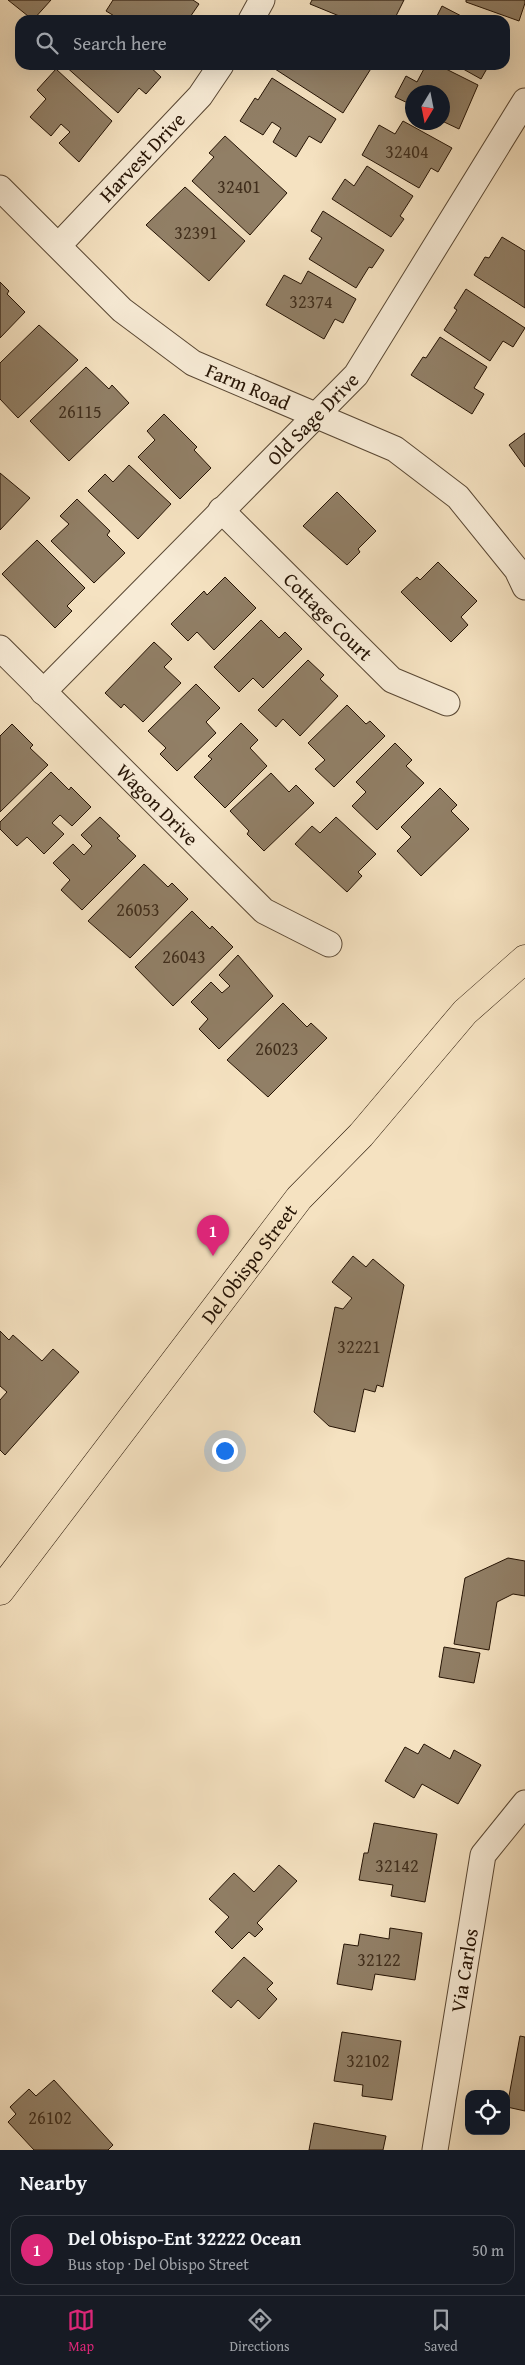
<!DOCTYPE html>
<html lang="en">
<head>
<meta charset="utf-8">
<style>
  body { margin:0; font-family:"Gentium Book Plus",serif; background:#242831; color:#f1f3f6 }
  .controls { position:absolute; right:15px; bottom:15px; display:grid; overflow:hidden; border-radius:10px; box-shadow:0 5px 20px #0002 }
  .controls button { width:45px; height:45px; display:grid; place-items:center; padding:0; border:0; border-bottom:1px solid #363941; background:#171b24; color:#f1f3f6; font:25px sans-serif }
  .compass { position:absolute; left:405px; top:85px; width:45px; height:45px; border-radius:50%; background:#171b24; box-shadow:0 5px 20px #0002; rotate:190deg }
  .you { position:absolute; left:224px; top:1450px; width:18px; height:18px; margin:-12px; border:4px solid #fff; border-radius:50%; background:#1a73e8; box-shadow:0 0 0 8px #1a73e833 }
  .badge { display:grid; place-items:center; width:32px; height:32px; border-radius:50%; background:#db2777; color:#fff; font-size:16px; font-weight:700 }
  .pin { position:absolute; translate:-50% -41px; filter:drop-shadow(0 1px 2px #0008) }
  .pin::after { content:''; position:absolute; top:26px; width:18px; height:15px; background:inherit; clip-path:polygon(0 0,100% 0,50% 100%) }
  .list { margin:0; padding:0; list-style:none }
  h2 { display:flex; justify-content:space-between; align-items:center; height:65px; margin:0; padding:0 20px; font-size:21px }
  h2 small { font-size:16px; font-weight:400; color:#9ea1a6 }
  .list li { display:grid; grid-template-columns:32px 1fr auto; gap:15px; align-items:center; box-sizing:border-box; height:70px; margin:0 10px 10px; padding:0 10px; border:1px solid #363941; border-radius:15px }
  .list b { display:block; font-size:19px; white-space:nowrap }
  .list p { margin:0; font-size:16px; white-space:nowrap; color:#9ea1a6 }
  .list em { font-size:16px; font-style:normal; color:#9ea1a6 }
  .icon { flex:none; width:28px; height:28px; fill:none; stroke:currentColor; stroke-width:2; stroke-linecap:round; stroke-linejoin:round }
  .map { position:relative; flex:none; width:525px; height:2150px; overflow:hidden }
  .search { position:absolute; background:#171b24; box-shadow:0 5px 20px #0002; left:15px; right:15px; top:15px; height:55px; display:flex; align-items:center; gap:12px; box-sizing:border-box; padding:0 18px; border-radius:15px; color:#9ea1a6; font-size:19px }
  .sheet { height:145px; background:#171b24 }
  nav { display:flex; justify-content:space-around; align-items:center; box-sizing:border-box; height:70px; border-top:1px solid #363941; background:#171b24; font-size:14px; color:#9ea1a6 }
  nav a { display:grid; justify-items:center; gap:2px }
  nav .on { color:#db2777 }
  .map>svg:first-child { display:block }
  .building { fill:#917f66; stroke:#251304 }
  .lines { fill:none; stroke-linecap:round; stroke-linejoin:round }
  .minor-casing { stroke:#594733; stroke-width:27 }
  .major-casing { stroke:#251304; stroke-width:29 }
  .minor { stroke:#f8ecd7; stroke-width:25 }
  .major { stroke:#f5e2c1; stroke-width:28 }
  .labels { text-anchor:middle; stroke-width:4; stroke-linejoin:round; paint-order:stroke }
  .number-label { font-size:18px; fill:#402e1c }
  .street-label { font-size:20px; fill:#251304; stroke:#f8ecd7 }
</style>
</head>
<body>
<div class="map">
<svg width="525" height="2150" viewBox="0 0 525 2150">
  <rect width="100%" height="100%" fill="#f5e2c1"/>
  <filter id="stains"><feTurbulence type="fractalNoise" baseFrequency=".004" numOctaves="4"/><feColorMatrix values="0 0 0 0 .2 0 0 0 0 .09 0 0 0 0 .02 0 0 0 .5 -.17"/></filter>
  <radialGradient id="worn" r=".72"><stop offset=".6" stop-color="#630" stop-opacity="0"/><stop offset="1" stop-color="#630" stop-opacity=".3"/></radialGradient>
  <!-- building -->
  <g class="building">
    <path d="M8,0h43l-18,20z"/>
    <path d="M113,0h80l6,4 -11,16h-67l-15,-9z"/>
    <path d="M312,0h92l-10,20h-45l-39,-16z"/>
    <path d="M466,0h59v3l-6,18 -53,-19z"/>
    <path d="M442,6l27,14h-34z"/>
    <path d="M64,65h84l13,12 -15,17 -7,-6 -21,25z"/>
    <path d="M278,65h91l3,2 -29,46 -68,-44z"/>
    <path d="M426,65h12l40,20 -19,44 -17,-8v-29h-30v13l-17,-8 11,-21 11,6z"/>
    <path d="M456,65h33l-8,14z"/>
    <path d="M56,69l56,52 -33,41 -20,-19 11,-11 -9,-8 -10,12 -21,-19 16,-18 -9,-9z"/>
    <path d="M272,78l64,41 -15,24 -12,-7 -13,21 -23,-15 8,-14 -9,-6 -9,13 -23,-14 15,-23 3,2z"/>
    <path d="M403,121l49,27 -14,24 -7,-4 -12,20 -57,-33 17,-30 16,9z"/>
    <path d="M225,136l62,57 -37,42 -58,-54 22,-24 -5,-4z"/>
    <path d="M367,166l46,30 -13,20 4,3 -13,18 -59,-38 13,-20 9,7z"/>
    <path d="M185,187l60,54 -36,40 -63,-56z"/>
    <path d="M323,211l61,39 -12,18 -3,-1 -13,21 -47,-29 13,-21 -11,-7z"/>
    <path d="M502,237l23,14v57l-51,-33 11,-18 4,1z"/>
    <path d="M308,271l48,28 -13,24 -8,-4 -11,20 -58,-34 18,-30 17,9z"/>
    <path d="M0,282l9,9 -2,3 18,18 -25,26z"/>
    <path d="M466,289l59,39 -12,19 -10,-6 -13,20 -46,-31 13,-20 -3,-2z"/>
    <path d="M39,325l39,35 -60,58 -18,-19v-36z"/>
    <path d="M440,337l47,30 -13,21 10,6 -12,20 -61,-39 12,-18 3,1z"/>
    <path d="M86,367l23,22 3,-4 17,18 -60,58 -39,-40z"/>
    <path d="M164,414l33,33 -3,3 17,18 -31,31 -42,-42 17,-17 -8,-9z"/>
    <path d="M525,433v34l-16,-22z"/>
    <path d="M129,465l42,39 -33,35 -50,-48 17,-17 8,8z"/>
    <path d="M0,473l30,25 -30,32z"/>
    <path d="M337,492l39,39 -18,18 2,3 -13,13 -44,-39z"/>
    <path d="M77,499l33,32 -3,4 18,18 -31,30 -43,-42 18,-17 -9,-8z"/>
    <path d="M37,540l48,48 -18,18 5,5 -17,17 -53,-54z"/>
    <path d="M438,562l39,39 -16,16 7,8 -17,17 -50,-50 16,-15 3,3z"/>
    <path d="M225,577l31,31 -42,42 -17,-18 -9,9 -17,-17 33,-33 3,4z"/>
    <path d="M261,620l18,18 6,-6 17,17 -39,39 -10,-10 -14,14 -25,-25z"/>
    <path d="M154,642l18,17 -8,8 17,16 -38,39 -19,-18 -3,4 -16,-15z"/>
    <path d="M308,660l16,15 -4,4 18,17 -38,40 -17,-17 -7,8 -18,-17z"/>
    <path d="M196,684l24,24 -14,14 10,11 -39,38 -17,-17 6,-6 -18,-17z"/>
    <path d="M347,705l19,19 4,-3 15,15 -51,51 -19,-18 10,-9 -17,-17z"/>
    <path d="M241,723l17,17 -8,8 17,18 -42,42 -31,-31 18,-18 -4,-3z"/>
    <path d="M12,724l21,21 -3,3 18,17 -48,47v-76z"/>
    <path d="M395,743l17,17 -6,6 18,17 -47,47 -25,-24 14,-14 -10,-10z"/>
    <path d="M51,772l18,18 2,-3 20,20 -19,19 -12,-11 -8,8 12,11 -20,20 -17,-17 -10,9 -17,-17v-7z"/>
    <path d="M271,773l18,19 7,-7 18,18 -50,48 -17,-17 2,-3 -19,-20z"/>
    <path d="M440,788l17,17 -6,6 18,18 -48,47 -24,-25 14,-14 -10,-10z"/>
    <path d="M100,817l20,19 -3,2 19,18 -54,54 -21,-20 9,-10 -17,-17 20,-19 11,11 8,-9 -11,-11z"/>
    <path d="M336,817l40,37 -18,18 4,4 -15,16 -52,-48 17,-18 8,7z"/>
    <path d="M144,864l24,23 4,-4 16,16 -58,59 -42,-37z"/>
    <path d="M192,911l18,18 2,-3 21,21 -60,59 -38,-39z"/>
    <path d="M238,955l35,41 -54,53 -20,-20 9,-10 -17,-17 20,-20 11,11 8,-7 -11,-11z"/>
    <path d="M283,1003l24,24 4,-4 16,15 -59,59 -41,-37z"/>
    <path d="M353,1256l13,11 7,-8 31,26 -21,102 -6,-2 -2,7 -11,-3 -9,43 -26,-6 -15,-14 21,-105 8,2 9,-11 -20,-16z"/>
    <path d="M0,1331l9,9 4,-5 29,26 11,-12 26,23 -74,83 -5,-5v-50l7,-8 -7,-6z"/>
    <path d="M508,1558l17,3v35l-12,-2 -16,8 -8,48 -35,-6 11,-66z"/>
    <path d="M444,1647l36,6 -6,30 -35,-6z"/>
    <path d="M424,1744l26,15 4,-9 27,15 -23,39 -36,-20 -8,14 -29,-17 20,-34 13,7z"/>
    <path d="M374,1823l63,11 -12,68 -34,-6 2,-11 -34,-5 5,-27h4z"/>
    <path d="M279,1865l18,16 -40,42 6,6 -8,8 -6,-5 -17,17 -17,-17 14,-15 -20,-18 25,-26 20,19z"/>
    <path d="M390,1928l32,5 -7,47 -40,-6 -3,16 -35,-6 7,-40 14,2 2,-12 29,5z"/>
    <path d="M244,1957l29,26 -6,6 10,10 -18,20 -21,-19 -7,8 -19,-17z"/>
    <path d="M342,2032l59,9 -9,59 -30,-4 1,-11 -29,-4z"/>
    <path d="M520,2036l5,1v74l-18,-4z"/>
    <path d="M54,2080l59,65 -5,5h-74l-26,-28 8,-8 -6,-7 19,-18 7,7z"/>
    <path d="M314,2123l72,13 -3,14h-74z"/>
  </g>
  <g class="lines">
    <defs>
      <g id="minor">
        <path d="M251,20l11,-20"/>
        <path id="s1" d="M0,188l122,122 71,53 202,86 63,48 59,73 8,17"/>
        <path id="s2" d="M59,245l141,-149 21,-31"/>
        <path id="s3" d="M221,510l171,170 55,23"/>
        <path id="s4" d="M0,648l264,263 65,33"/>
        <path id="s5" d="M43,692l313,-317 169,-274"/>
        <path id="s6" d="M435,2150l48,-295 42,-52"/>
      </g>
      <g id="major">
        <path id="s7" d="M0,1591l299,-393 62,-63 104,-123 60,-53"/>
      </g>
    </defs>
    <!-- minor casing -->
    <use href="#minor" class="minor-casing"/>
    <!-- major casing -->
    <use href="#major" class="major-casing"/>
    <!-- minor -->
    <use href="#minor" class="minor"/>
    <!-- major -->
    <use href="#major" class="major"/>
  </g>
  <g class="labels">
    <!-- number labels -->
    <g class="number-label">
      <text x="407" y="158">32404</text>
      <text x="239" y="193">32401</text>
      <text x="196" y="239">32391</text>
      <text x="311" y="308">32374</text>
      <text x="80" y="418">26115</text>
      <text x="138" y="916">26053</text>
      <text x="184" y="963">26043</text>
      <text x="277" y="1055">26023</text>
      <text x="359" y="1353">32221</text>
      <text x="397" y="1872">32142</text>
      <text x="379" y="1966">32122</text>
      <text x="368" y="2067">32102</text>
      <text x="50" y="2124">26102</text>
    </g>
    <!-- street labels -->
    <g class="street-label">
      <text dy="7" stroke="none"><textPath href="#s2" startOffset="121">Harvest Drive</textPath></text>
      <text dy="7" stroke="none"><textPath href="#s1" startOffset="321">Farm Road</textPath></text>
      <text dy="7" stroke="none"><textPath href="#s5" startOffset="384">Old Sage Drive</textPath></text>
      <text dy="7" stroke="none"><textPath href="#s3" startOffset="151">Cottage Court</textPath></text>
      <text dy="7" stroke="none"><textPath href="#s4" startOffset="222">Wagon Drive</textPath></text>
      <text dy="7" stroke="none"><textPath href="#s7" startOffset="411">Del Obispo Street</textPath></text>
      <text dy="7" stroke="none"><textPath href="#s6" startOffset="182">Via Carlos</textPath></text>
    </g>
  </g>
  <rect width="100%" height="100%" filter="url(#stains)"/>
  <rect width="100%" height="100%" fill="url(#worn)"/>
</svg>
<div class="controls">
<button><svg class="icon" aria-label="locate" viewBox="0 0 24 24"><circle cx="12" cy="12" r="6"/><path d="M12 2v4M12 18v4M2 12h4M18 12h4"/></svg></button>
</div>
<svg class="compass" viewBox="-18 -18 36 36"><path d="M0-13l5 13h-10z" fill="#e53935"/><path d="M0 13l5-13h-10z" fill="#9ea1a6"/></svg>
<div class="you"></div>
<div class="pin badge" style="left:213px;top:1256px">1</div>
<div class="search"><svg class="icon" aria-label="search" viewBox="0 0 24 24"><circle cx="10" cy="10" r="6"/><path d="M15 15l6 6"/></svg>Search here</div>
</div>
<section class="sheet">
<h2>Nearby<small></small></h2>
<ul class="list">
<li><span class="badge">1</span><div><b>Del Obispo-Ent 32222 Ocean</b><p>Bus stop · Del Obispo Street</p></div><em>50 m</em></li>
</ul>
</section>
<nav>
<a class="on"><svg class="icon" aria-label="map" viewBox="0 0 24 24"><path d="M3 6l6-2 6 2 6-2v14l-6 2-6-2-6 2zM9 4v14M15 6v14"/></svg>Map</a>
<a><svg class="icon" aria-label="directions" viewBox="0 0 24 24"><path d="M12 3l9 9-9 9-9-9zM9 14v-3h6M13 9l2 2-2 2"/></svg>Directions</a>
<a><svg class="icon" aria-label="saved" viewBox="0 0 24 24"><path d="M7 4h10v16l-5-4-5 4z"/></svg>Saved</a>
</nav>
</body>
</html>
